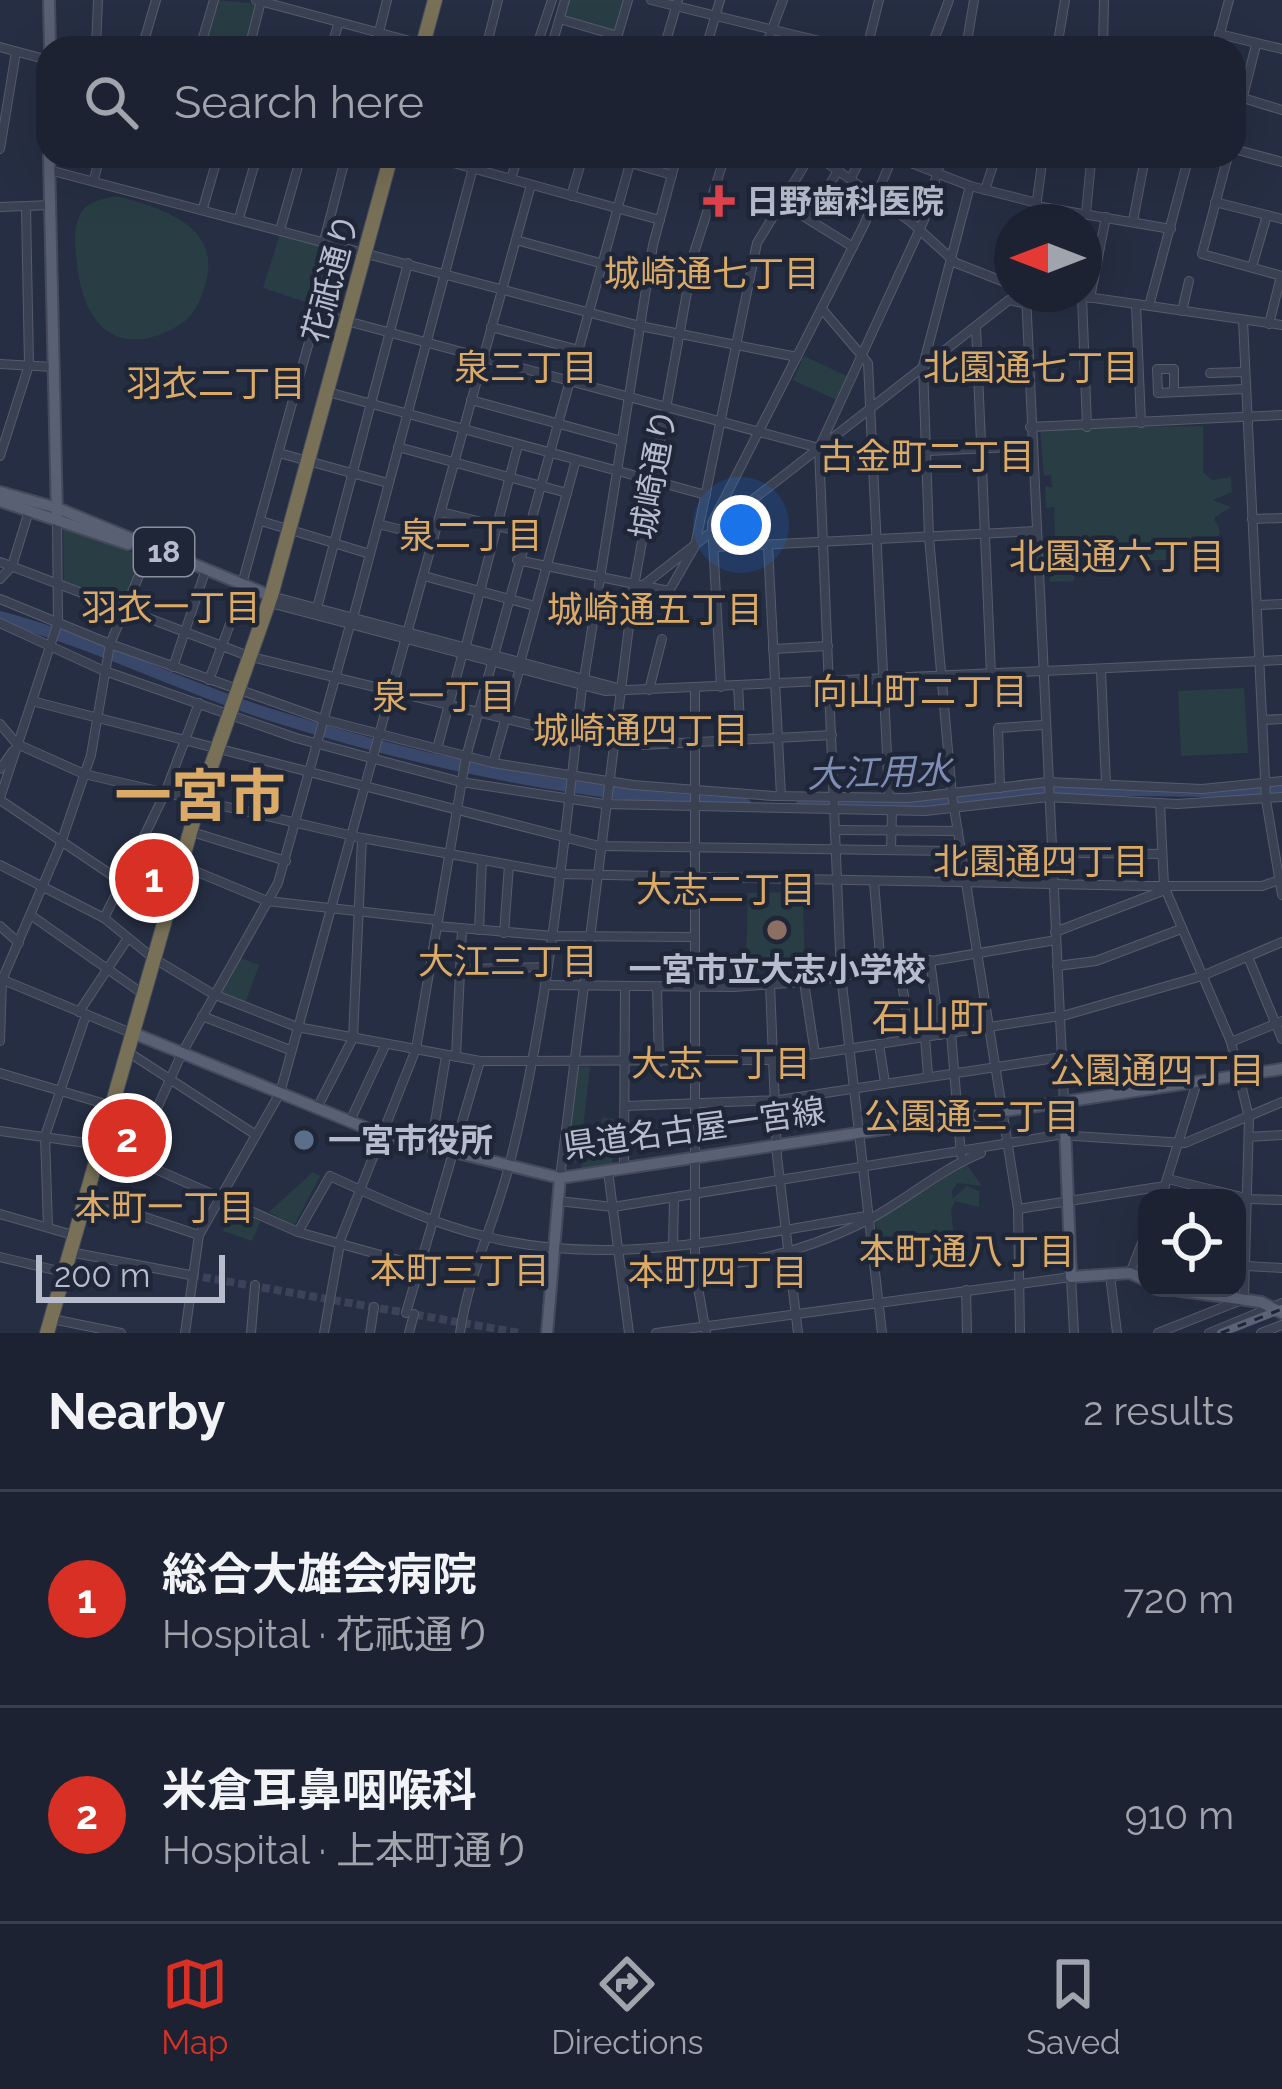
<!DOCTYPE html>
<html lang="en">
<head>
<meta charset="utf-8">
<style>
  body { margin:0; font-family:Raleway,"Noto Sans JP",sans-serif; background:#252a3a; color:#f1f3f6 }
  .controls { position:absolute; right:36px; bottom:36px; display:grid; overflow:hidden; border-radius:24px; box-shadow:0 12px 48px #0002 }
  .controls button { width:108px; height:108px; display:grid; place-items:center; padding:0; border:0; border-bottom:3px solid #3a3f4d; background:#1c2232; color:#f1f3f6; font:60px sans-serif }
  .compass { position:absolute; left:994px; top:204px; width:108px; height:108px; border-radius:50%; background:#1c2232; box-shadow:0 12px 48px #0002; rotate:270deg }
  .scale { position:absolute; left:36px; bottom:30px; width:189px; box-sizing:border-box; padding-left:12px; border:6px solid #b8bdcd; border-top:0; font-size:33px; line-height:42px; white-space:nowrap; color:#b8bdcd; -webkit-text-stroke:9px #1f2638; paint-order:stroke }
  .you { position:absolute; left:741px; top:525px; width:42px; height:42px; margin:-30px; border:9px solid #fff; border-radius:50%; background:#1a73e8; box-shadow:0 0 0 18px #1a73e833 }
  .badge { display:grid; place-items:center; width:78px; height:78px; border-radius:50%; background:#d93025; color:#fff; font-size:39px; font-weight:700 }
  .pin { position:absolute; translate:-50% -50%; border:6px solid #fff; box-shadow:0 3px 12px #0006 }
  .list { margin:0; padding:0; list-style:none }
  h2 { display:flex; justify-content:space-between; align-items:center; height:156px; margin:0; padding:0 48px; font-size:51px }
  h2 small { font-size:39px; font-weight:400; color:#a0a4ac }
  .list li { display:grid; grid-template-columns:78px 1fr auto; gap:36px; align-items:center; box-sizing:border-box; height:216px; padding:0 48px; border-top:3px solid #3a3f4d }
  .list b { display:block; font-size:45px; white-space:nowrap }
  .list p { margin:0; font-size:39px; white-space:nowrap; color:#a0a4ac }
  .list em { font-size:39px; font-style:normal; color:#a0a4ac }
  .icon { flex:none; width:66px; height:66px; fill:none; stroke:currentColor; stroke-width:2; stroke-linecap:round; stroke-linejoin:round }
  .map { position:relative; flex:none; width:1282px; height:1333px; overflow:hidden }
  .search { position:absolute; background:#1c2232; box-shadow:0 12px 48px #0002; left:36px; right:36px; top:36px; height:132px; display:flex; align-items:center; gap:30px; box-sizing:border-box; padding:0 42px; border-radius:36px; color:#a0a4ac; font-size:45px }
  .sheet { height:588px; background:#1c2232 }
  nav { display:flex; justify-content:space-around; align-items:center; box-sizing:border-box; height:168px; border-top:3px solid #3a3f4d; background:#1c2232; font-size:33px; color:#a0a4ac }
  nav a { display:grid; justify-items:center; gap:6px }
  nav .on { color:#d93025 }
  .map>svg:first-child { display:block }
  .green { fill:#283d44 }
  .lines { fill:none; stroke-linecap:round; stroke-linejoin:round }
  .river { stroke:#39476b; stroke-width:12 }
  .minor-tunnel { stroke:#3c4358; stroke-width:8; stroke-dasharray:8 4; stroke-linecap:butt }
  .minor-casing { stroke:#565c6d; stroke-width:10 }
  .major-casing { stroke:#444a5c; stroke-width:14 }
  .highway-casing { stroke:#42495a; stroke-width:16 }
  .minor { stroke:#3a4153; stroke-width:8 }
  .major { stroke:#596073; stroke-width:10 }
  .highway { stroke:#797157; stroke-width:14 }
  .rail-casing { stroke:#5c647a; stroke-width:8 }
  .rail { stroke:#1f2638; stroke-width:3; stroke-dasharray:9; stroke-linecap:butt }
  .health-dot { fill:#e0444e; stroke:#1f2638; stroke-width:4.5 }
  .education-dot { fill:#8d6e63; stroke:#1f2638; stroke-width:4.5 }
  .service-dot { fill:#5c6f8a; stroke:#1f2638; stroke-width:4.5 }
  .labels { text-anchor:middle; stroke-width:9; stroke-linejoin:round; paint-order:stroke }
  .shield { fill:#1f2638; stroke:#8a90a0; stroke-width:3 }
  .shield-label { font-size:30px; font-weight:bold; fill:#b8bdcd }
  .poi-label { font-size:33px; font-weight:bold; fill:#b8bdcd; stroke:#1f2638; text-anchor:start }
  .street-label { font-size:33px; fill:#b8bdcd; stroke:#1f2638 }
  .neighbourhood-label { font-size:36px; fill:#daaa66; stroke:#1f2638 }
  .water-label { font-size:36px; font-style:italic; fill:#7e8eb4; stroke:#1f2638 }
  .quarter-label { font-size:39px; fill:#daaa66; stroke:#1f2638 }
  .town-label { font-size:57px; font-weight:bold; fill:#daaa66; stroke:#1f2638 }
</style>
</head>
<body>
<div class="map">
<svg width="1282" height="1333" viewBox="0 0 1282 1333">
  <rect width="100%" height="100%" fill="#262e43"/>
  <!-- green -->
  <g class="green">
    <path d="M217,0l41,4 -12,44 -41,-5z"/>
    <path d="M569,0h56l-9,33 -51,-15z"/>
    <path d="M116,196c46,12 108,30 89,90 -5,15 -11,30 -24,38 -62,38 -98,2 -104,-60 -2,-18 -5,-39 6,-54 8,-10 22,-11 33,-14z"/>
    <path d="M280,234l73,17 -18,61 -72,-24z"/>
    <path d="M804,356l45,21 -10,24 -46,-21z"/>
    <path d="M1203,426v46l9,8 19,-3 1,15 -19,8 18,7 -17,11 6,13 -5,15 -43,4 -2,10h-20l-6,-8 -4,8 -20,1 1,-7 -16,1 -11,13 -19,5 -1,8 -24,1v-13l11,-9 -13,-22 7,-3 -1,-28 -8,1 -1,-22 7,1 -1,-12 -7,1 -4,-48z"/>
    <path d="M63,528l79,28 -20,48 -58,-23z"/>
    <path d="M1244,688l4,65 -67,3 -3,-65z"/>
    <path d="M793,892l10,12 2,63 -53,4 -6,-6 2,-72z"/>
    <path d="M238,957l21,8 -14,39 -29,-11z"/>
    <path d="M578,1067h12l-11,96 -12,-1z"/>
    <path d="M602,1117l12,2 -2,45 -31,5 1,-8 15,-2z"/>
    <path d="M966,1164l16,22 -25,-3 -5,8 1,7 14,-12 12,5v16l-24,-6 -4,8 4,40 10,-1 -10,6 -2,17 -27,-5 -2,-20 -39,3 -11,-29z"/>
    <path d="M313,1172l7,4 -26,50 -25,-14z"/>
    <path d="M225,1202l36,18 -9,21 -29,-10 8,-20 -11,-5z"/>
  </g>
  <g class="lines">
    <!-- river -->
    <g class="river">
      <path d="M0,617c92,24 177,68 268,97 154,49 315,83 477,90"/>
      <path d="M802,805l158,-4 89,-12 233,3"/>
    </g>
    <!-- minor-tunnel -->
    <path class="minor-tunnel" d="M191,1275l329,58"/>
    <defs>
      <g id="minor">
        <path d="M256,0l180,48"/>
        <path d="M651,0l197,48"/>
        <path d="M560,19l58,17"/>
        <path d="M1219,34l63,15"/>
        <path d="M201,45l14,3"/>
        <path d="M0,47l48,13"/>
        <path d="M96,48l2,-48"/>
        <path d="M142,48l14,-48"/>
        <path d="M200,48l14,-48"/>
        <path d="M249,48l12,-47"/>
        <path d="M331,48l8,-26"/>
        <path d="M375,48l12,-48"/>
        <path d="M486,48l12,-48"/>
        <path d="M536,48l16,-48"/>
        <path d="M551,48l14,-48"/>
        <path d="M614,48l14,-48"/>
        <path d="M664,48l14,-48"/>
        <path d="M706,48l14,-48"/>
        <path d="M765,48l18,-48"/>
        <path d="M867,48l12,-48"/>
        <path d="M931,48l18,-48"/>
        <path d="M966,48l8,-48"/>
        <path d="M1057,48l8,-48"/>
        <path d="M1103,48l1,-48"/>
        <path d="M1216,48l13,-48"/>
        <path d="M1243,98l39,12"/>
        <path d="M1234,132l22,-87"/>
        <path d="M0,149l16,-97"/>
        <path d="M1234,149l48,13"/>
        <path d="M220,156l35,9"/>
        <path d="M428,156l232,64"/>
        <path d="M606,156l66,19"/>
        <path d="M817,156l94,66 45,41 56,22"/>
        <path d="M1228,156l-26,98 80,22"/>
        <path d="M1042,163l146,-2"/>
        <path d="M49,170l591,156 157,31"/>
        <path d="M852,176l10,-20"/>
        <path d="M94,179l6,-23"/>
        <path d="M511,179l7,-23"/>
        <path d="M970,186l-47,180 6,171 23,258 66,414 2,124"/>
        <path d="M985,190l11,-34"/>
        <path d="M571,196l12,-40"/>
        <path d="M1215,202l67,17"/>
        <path d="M782,203l71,44"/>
        <path d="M1036,206l135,23"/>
        <path d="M0,207l50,-2"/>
        <path d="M203,208l15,-52"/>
        <path d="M1086,213l5,-51"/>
        <path d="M239,218l18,-62"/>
        <path d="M809,219l30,-50"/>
        <path d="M1133,221l12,-63"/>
        <path d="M1034,222l9,-66"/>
        <path d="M280,230l21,-74"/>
        <path d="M516,240l84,23"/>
        <path d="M324,241l22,-85"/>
        <path d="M1252,267l15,-52"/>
        <path d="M1026,294l38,808"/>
        <path d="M1066,294l216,31"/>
        <path d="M1082,296l5,131"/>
        <path d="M1090,298l16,-81"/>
        <path d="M1136,304l5,119"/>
        <path d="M1149,306l40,-150"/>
        <path d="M822,309l46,54 21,433"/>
        <path d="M1182,311l7,-30"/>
        <path d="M1243,321l23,479 16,95"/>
        <path d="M1269,324l12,-48"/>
        <path d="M491,327l84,22"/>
        <path d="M976,327l15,348"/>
        <path d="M0,364l53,3"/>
        <path d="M1210,373l34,-1"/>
        <path d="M328,392l378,103"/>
        <path d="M1174,392v-23h-17l1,24 87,-4"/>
        <path d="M471,400l151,41"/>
        <path d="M1030,427l252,-12"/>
        <path d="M398,447l169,46"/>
        <path d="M821,447l188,-147 17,4"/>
        <path d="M279,453l109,30"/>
        <path d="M0,456l29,-91 -3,-158"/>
        <path d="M822,456l209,-10"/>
        <path d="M441,512l85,21"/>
        <path d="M1252,519l30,-1"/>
        <path d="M261,521l109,33"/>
        <path d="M378,524l56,14"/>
        <path d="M768,546l13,250"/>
        <path d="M715,547l321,-16"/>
        <path d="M517,560l152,31 26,-45 62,-303 53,-87"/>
        <path d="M0,562l251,95 326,79"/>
        <path d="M424,576l111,30"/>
        <path d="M0,579l12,-13 17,-55"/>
        <path d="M242,584l75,-271 502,135 -178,139"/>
        <path d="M271,596l347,92"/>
        <path d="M0,599l110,45 215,76 168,43 140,22 140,11 135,2 140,-16 154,7 80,-8"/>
        <path d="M270,603l335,88 677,-31"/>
        <path d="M1257,605l25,-1"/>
        <path d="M317,608l91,-345"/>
        <path d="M353,618l120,-450"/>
        <path d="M0,623l102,47 194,68 165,44 143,22 321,7 123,-14 129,7 105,-7"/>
        <path d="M465,649l53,-204"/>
        <path d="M773,649l55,-3"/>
        <path d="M520,663l56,-203"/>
        <path d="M173,667l31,-92"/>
        <path d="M1101,671l5,113"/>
        <path d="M584,679l69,-434 24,-89"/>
        <path d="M209,680l33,-88"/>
        <path d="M738,686l3,54"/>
        <path d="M721,687l-9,-164 152,-298 29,-69 77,30 67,17"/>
        <path d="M695,689v581l11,63"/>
        <path d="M649,690l13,-51"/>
        <path d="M32,701l567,145 563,8"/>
        <path d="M1263,720l19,-1"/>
        <path d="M0,724l17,20 67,30 278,64 198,36 587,12h115l20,-7"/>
        <path d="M642,745l190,-10"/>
        <path d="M437,749l25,-93"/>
        <path d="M493,763l26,-92"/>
        <path d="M0,769l13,-18"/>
        <path d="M1000,788l-2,-60 45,-3"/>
        <path d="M0,798l58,-176 -1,-101"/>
        <path d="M0,800l122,82 -18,36"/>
        <path d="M836,830l122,1"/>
        <path d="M192,832l94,29"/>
        <path d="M891,850l1,-40"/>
        <path d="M0,865l104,53 49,40 60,36 84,33 183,34 296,-1 290,-45 136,-39 80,-34"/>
        <path d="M183,866l84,35 170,19"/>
        <path d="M874,882l7,86"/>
        <path d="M169,907l-47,-25 43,-89 34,-90"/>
        <path d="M32,916l111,78"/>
        <path d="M0,926l19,17"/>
        <path d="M437,926l116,10 141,1"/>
        <path d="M479,930l3,-70"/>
        <path d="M1055,932l110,-42"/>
        <path d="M504,933l5,-68"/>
        <path d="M1248,957l34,82"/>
        <path d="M930,960l10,75"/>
        <path d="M899,965l12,74"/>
        <path d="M1057,966l39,-5 85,-32"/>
        <path d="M463,969l84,-2"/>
        <path d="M1,979l130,54"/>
        <path d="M804,982l11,72"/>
        <path d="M770,984l7,172 21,177"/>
        <path d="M545,985l189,2 80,-6 242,-41"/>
        <path d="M657,987l2,75"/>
        <path d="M79,1012l49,-74"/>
        <path d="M202,1016l88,34"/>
        <path d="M951,1033l10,122"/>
        <path d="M925,1037l3,39"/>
        <path d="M0,1041l2,-61 59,-137 30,-88 19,-111 39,-92"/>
        <path d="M1231,1042l51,-21"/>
        <path d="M879,1044l6,39"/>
        <path d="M128,1052l128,83"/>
        <path d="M456,1057l6,-128"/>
        <path d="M0,1073l112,33"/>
        <path d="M626,1106l153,-6 283,-43"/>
        <path d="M317,1108l36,-70 9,-200"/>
        <path d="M350,1121l36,-77"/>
        <path d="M0,1131l101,14 197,87 122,34"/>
        <path d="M1249,1137l33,-2"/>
        <path d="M431,1146l15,-90"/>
        <path d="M135,1157l47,-104 96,-170 72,-258"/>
        <path d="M624,1169l1,-182"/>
        <path d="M608,1171l21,162"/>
        <path d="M560,1178l74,-592 60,-333 31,-97"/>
        <path d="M1168,1179l82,20 32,1"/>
        <path d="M87,1198l112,37"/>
        <path d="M1161,1198l36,-116"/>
        <path d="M558,1201l55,6 445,-72 127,8 97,-41"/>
        <path d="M1018,1209l147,-23"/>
        <path d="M0,1214l73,21"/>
        <path d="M48,1227l-3,-91 41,-121"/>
        <path d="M298,1232l32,-56c50,23 101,47 154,60 126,33 258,0 383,-20"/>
        <path d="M673,1246l1,-46"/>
        <path d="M70,1252l120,23"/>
        <path d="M0,1257l63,15"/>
        <path d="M1247,1266l35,2"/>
        <path d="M622,1272c93,-3 161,-9 246,-52 38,-20 73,-51 113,-67"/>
        <path d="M1130,1273l17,-42"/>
        <path d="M1110,1275l7,58"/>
        <path d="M966,1290l1,43"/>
        <path d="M406,1313l74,-252"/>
        <path d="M52,1319l69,14"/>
        <path d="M185,1333l14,-98 81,-142 251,-908"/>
        <path d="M251,1333l4,-48"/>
        <path d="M324,1333l17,-95 75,-189 50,-292 166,-601"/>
        <path d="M370,1333l4,-26"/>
        <path d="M409,1333l5,-19"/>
        <path d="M460,1333c8,-58 35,-111 49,-167 40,-156 54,-318 73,-478"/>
        <path d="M656,1333l415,-56 3,56"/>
        <path d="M882,1333l-41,-358 -22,-527 105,-228 18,-64"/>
        <path d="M1158,1333l86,-34 5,-181 -18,-76 -67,-156 -4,-83"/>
        <path d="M1209,1333l73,-30"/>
        <path d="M1261,1333l21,-8"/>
      </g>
      <g id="major">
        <path d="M49,0l1,48"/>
        <path d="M49,156l8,362"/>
        <path d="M0,492l57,16 214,88"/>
        <path d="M0,501l128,43"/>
        <path d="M133,1033l248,101 179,44 722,-109"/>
        <path d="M1064,1102l7,175 59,-4 17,8"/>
        <path d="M1160,1288l101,14 21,11"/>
        <path d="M547,1333l13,-155"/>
      </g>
      <g id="highway">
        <path d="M422,48l13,-48"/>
        <path d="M47,1333l152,-532 72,-205 120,-440"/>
      </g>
    </defs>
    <!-- minor casing -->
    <use href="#minor" class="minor-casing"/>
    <!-- major casing -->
    <use href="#major" class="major-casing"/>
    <!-- highway casing -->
    <use href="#highway" class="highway-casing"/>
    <!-- minor -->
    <use href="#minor" class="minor"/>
    <!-- major -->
    <use href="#major" class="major"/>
    <!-- highway -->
    <use href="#highway" class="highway"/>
    <defs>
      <path id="rail" d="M1221,1333l61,-24"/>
    </defs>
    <!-- rail casing -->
    <use href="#rail" class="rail-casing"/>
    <!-- rail -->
    <use href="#rail" class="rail"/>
  </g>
  <!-- markers -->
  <path class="health-dot" d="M713 183h12v12h12v12h-12v12h-12v-12h-12v-12h12z"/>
  <circle class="education-dot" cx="777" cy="930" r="12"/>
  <circle class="service-dot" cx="304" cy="1140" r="12"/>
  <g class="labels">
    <!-- shield labels -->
    <rect class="shield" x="134" y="528" width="60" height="48" rx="9"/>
    <g class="shield-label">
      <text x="164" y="562">18</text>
    </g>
    <!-- poi labels -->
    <g class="poi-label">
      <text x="746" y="213">日野歯科医院</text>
      <text x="777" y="981" text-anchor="middle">一宮市立大志小学校</text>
      <text x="328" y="1152">一宮市役所</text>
    </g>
    <!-- street labels -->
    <g class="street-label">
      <text transform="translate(330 278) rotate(-75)" y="12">花祇通り</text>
      <text transform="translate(653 474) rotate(-80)" y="12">城崎通り</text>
      <text transform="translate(694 1128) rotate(-8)" y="12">県道名古屋一宮線</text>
    </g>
    <!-- neighbourhood labels -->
    <g class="neighbourhood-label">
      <text x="712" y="286">城崎通七丁目</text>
      <text x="526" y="380">泉三丁目</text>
      <text x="1031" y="380">北園通七丁目</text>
      <text x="216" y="396">羽衣二丁目</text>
      <text x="927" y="469">古金町二丁目</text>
      <text x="471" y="548">泉二丁目</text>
      <text x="1117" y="569">北園通六丁目</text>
      <text x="171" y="620">羽衣一丁目</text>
      <text x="655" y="622">城崎通五丁目</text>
      <text x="920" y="704">向山町二丁目</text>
      <text x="444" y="709">泉一丁目</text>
      <text x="641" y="743">城崎通四丁目</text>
      <text x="1041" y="874">北園通四丁目</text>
      <text x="726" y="902">大志二丁目</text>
      <text x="508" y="974">大江三丁目</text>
      <text x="721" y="1076">大志一丁目</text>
      <text x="1157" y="1083">公園通四丁目</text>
      <text x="972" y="1129">公園通三丁目</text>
      <text x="165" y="1220">本町一丁目</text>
      <text x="967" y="1264">本町通八丁目</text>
      <text x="460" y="1283">本町三丁目</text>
      <text x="718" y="1285">本町四丁目</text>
    </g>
    <!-- water labels -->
    <g class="water-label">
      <text transform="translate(879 772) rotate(-2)" y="13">大江用水</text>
    </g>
    <!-- quarter labels -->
    <g class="quarter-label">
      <text x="930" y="1031">石山町</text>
    </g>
    <!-- town labels -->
    <g class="town-label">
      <text x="200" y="816">一宮市</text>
    </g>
  </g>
</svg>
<div class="controls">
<button><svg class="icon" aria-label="locate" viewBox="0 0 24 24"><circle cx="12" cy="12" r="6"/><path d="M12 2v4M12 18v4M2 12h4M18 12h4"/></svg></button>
</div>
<svg class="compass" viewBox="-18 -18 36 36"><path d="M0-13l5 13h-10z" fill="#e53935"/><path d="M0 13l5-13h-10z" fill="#a0a4ac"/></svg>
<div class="scale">200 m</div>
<div class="you"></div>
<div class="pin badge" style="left:154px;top:878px">1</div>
<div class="pin badge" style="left:127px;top:1138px">2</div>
<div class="search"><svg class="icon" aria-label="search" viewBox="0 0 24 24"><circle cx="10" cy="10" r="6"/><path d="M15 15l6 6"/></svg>Search here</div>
</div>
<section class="sheet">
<h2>Nearby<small>2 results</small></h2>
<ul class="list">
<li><span class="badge">1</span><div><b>総合大雄会病院</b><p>Hospital · 花祇通り</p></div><em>720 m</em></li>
<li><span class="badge">2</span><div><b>米倉耳鼻咽喉科</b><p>Hospital · 上本町通り</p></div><em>910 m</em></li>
</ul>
</section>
<nav>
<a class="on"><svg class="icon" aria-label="map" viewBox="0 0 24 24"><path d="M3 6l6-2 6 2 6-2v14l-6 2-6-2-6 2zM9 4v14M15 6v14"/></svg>Map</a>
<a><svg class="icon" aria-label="directions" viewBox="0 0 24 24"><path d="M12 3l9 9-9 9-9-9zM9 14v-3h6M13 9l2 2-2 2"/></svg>Directions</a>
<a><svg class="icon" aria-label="saved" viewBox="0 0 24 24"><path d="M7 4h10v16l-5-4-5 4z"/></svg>Saved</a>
</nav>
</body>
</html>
